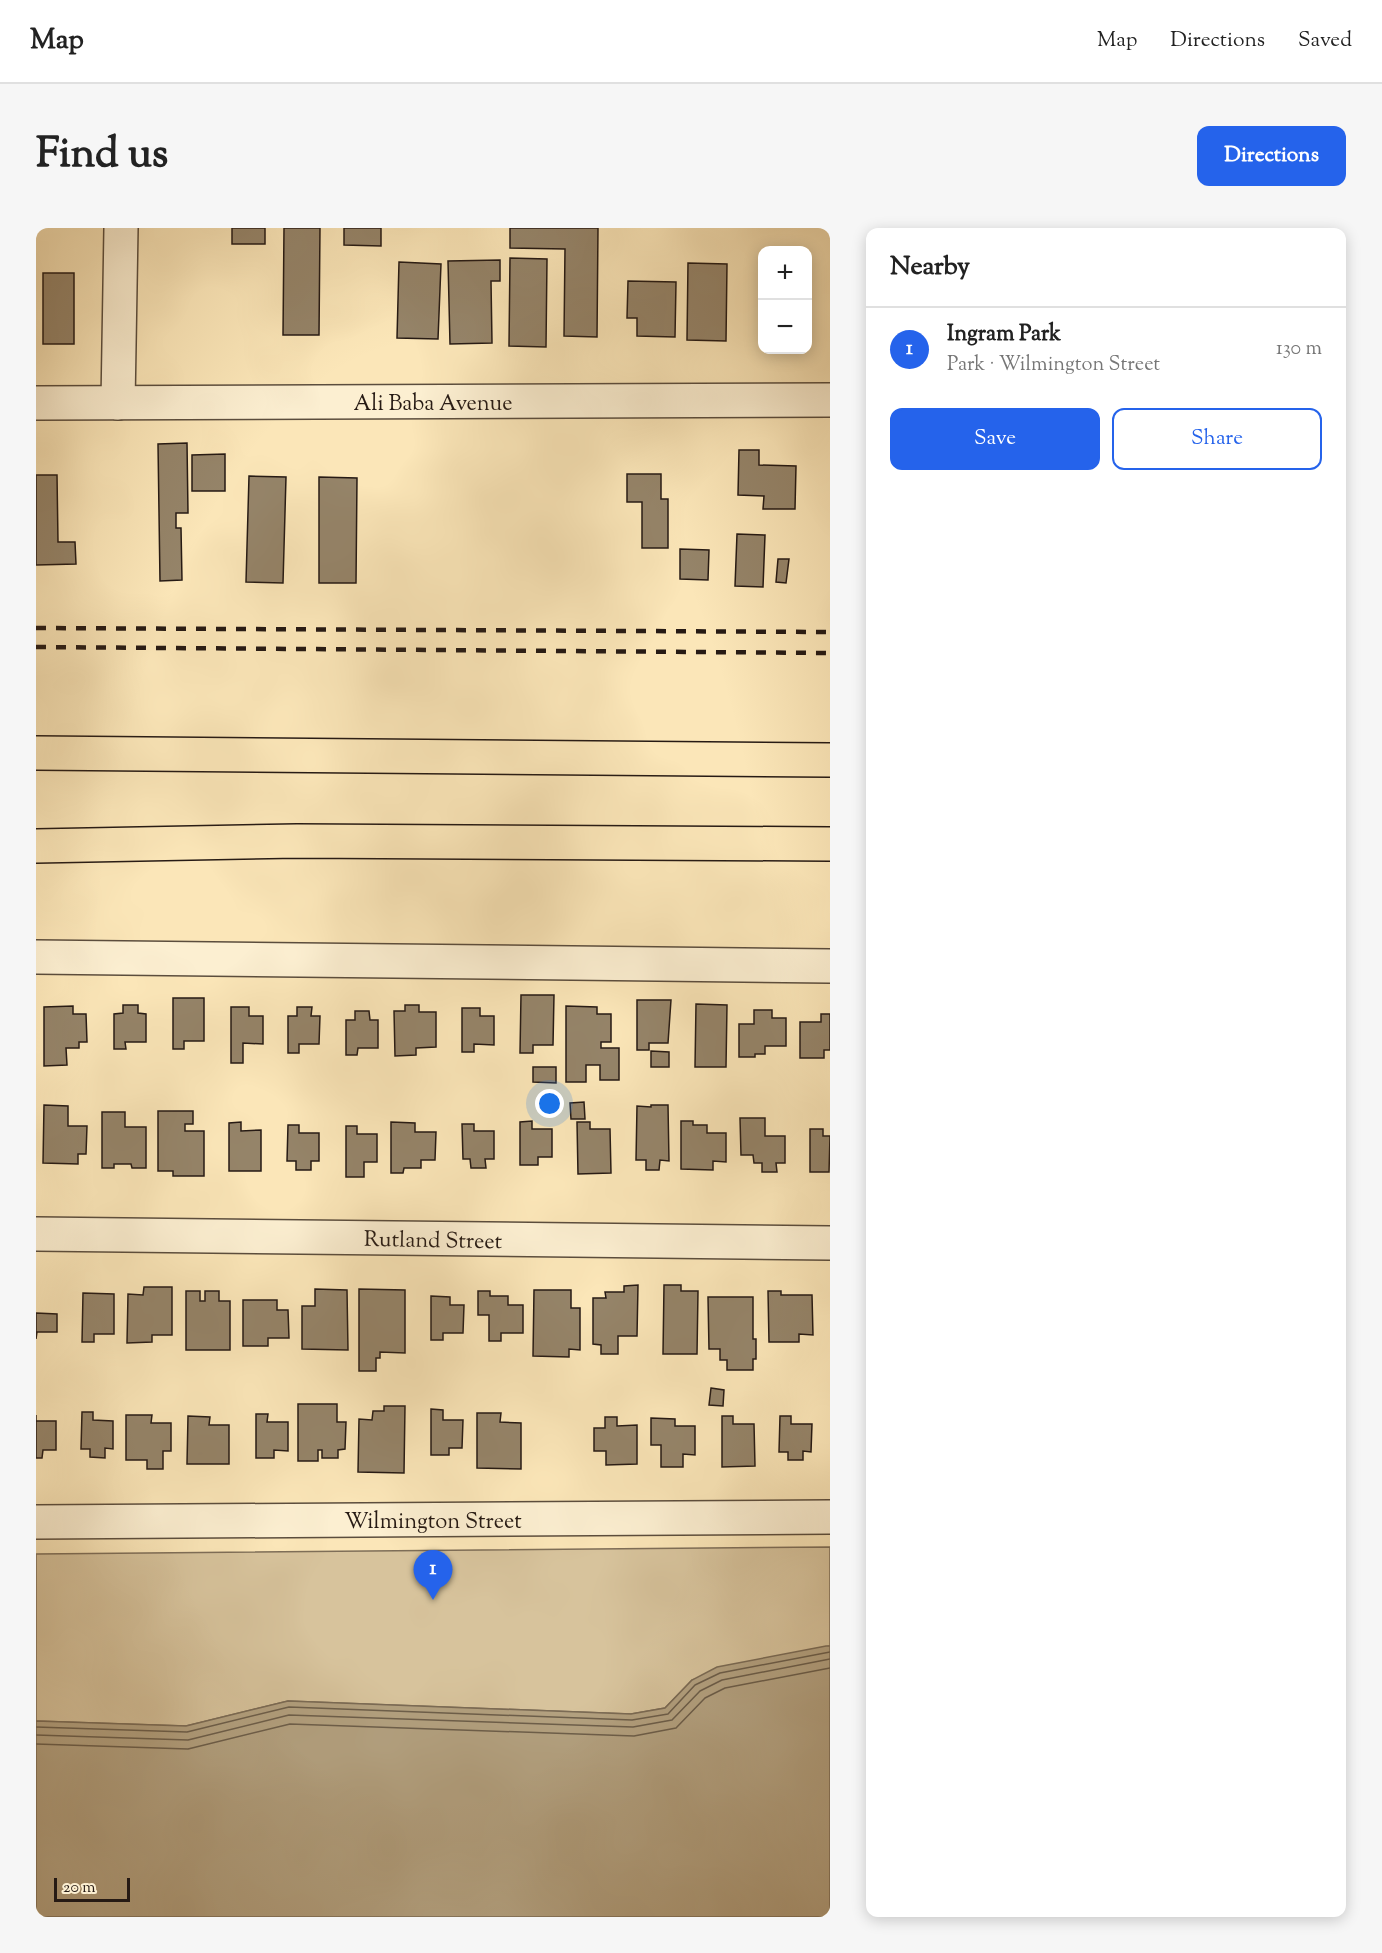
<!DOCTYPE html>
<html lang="en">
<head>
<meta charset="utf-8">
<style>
  body { margin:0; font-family:"Sorts Mill Goudy",serif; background:#f6f6f6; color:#222 }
  .controls { position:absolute; right:18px; top:18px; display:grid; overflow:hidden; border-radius:12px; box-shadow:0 3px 15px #0003 }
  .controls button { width:54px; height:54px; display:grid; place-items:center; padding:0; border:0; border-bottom:2px solid #e0e0e0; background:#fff; color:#222; font:30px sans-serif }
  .scale { position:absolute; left:18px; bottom:15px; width:76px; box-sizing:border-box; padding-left:6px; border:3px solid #261a14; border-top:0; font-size:16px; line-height:21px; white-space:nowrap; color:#261a14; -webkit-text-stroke:4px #fcefd1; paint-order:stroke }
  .you { position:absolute; left:514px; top:876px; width:21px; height:21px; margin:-15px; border:4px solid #fff; border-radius:50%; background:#1a73e8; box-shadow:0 0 0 9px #1a73e833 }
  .badge { display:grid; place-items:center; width:39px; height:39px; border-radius:50%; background:#2563eb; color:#fff; font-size:20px; font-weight:700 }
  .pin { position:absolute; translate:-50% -50px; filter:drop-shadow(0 2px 3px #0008) }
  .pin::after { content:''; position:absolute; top:32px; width:21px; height:18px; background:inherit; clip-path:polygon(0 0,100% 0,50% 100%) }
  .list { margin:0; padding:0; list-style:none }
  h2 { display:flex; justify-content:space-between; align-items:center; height:78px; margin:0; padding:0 24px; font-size:26px }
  h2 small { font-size:20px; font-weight:400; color:#767676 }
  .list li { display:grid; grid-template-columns:39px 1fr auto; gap:18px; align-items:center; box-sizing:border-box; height:84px; padding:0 24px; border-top:2px solid #e0e0e0 }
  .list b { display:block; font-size:22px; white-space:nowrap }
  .list p { margin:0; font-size:20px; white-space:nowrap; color:#767676 }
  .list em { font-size:20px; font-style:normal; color:#767676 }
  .actions { display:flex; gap:12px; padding:18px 24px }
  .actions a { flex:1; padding:14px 0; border:2px solid #2563eb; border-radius:12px; text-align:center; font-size:21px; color:#2563eb }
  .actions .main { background:#2563eb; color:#fff }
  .map { position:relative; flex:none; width:794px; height:1689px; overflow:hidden; border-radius:12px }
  header { display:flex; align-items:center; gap:36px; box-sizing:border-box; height:84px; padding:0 30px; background:#fff; border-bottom:2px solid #e0e0e0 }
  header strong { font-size:28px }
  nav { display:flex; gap:33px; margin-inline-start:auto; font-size:21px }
  .intro { display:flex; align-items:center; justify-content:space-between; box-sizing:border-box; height:144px; padding:0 36px }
  h1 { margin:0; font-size:42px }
  .button { padding:15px 27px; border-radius:12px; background:#2563eb; color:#fff; font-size:21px; font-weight:700 }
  main { display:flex; gap:36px; padding:0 36px }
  aside { flex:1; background:#fff; border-radius:12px; box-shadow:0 3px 15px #0003 }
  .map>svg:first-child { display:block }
  .green { fill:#d7c39c; stroke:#7e6e58; stroke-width:1.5 }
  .water { fill:#b3a180; stroke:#7b6b55; stroke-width:1.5 }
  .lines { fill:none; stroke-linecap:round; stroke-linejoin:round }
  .shore { stroke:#6c5e4a; stroke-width:1.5 }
  .building { fill:#958469; stroke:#261a14; stroke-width:1.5 }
  .minor-casing { stroke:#5b4d3d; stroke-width:36 }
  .major-casing { stroke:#261a14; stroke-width:36 }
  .minor { stroke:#fcefd1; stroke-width:33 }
  .major { stroke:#fbe6b8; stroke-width:33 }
  .rail { stroke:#261a14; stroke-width:4.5; stroke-dasharray:10 10; stroke-linecap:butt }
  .labels { text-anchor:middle; stroke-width:4.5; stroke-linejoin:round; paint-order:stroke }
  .street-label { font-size:22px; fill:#261a14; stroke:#fcefd1 }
</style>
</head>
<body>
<header>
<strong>Map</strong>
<nav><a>Map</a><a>Directions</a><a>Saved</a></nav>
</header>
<div class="intro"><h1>Find us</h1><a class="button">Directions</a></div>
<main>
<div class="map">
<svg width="794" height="1689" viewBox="0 0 794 1689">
  <rect width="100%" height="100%" fill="#fbe6b8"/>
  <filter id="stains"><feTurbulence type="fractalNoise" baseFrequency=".00333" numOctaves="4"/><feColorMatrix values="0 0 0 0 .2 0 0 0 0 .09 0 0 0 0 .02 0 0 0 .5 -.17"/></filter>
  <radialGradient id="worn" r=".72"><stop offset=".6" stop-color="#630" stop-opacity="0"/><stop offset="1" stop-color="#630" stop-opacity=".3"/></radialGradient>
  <!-- green -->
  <path class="green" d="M794,1319v99l-138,34 -27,28 -34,6 -343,-13 -102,25 -150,-5v-167z"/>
  <!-- water -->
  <path class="water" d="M790,1418h4v271h-794v-196l150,5 102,-25 343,13 34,-6 27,-28 25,-13z"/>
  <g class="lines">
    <!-- shore -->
    <g class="shore">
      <path d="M0,1499l151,5 102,-25 343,13 36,-6 27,-29 25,-12 110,-21"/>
      <path d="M0,1507l152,5 101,-25 344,12 39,-7 28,-29 22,-11 108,-21"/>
      <path d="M0,1516l152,5 102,-25 344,12 42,-8 29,-30 20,-10 105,-20"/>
    </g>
  </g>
  <!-- building -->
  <g class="building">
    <rect x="196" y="0" width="33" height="16"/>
    <path d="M248,0h36l-1,107h-36z"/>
    <path d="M308,0h37v18l-37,-1z"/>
    <path d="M474,0h88l-1,109 -33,-1 1,-87 -55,-1z"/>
    <path d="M474,30l37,1 -1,88 -37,-1z"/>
    <path d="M464,32v21h-9l1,62 -42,1 -2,-83z"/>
    <path d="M363,34l42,2 -3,75 -41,-1z"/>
    <path d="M652,35l39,1 -1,77 -39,-1z"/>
    <rect x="7" y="45" width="31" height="71"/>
    <path d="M592,53l48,1 -1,55 -38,-1v-18h-10z"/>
    <path d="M151,215l1,70h-12v15h5l1,52 -22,1 -2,-137z"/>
    <path d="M703,222h20v15l37,1 -1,43h-32l1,-13 -26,-1z"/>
    <path d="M189,226v37h-33v-36z"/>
    <path d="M591,246h34v25h7v49h-26v-46h-15z"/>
    <path d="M0,247h21l1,67h17l1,22 -40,1z"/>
    <path d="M213,248l37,1 -3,106 -37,-1z"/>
    <path d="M283,249l38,1 -1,105h-37z"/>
    <path d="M701,306l28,1 -2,52 -28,-1z"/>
    <path d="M644,321l29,1 -1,30 -28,-1z"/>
    <path d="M742,331h11l-3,24 -10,-1z"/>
    <path d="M485,767h33l-1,50h-20v8h-13z"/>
    <path d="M137,770h31v43h-20v8h-11z"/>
    <path d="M601,772h34l-3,43h-19v7h-12z"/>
    <path d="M660,776l31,1 -1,62h-31z"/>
    <path d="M87,777h15v8l8,1v28h-21l1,7h-12v-35l9,-1z"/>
    <path d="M369,777h14v7h17v35l-20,1v7l-21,1 -1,-45h11z"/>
    <path d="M37,778v8h13l1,28h-8v6h-13l1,17 -23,1v-59z"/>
    <path d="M530,778l31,1v7h14v28h-10v6h18v32h-19v-15h-14v17h-20z"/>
    <path d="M195,779h18v9h14v28l-20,-1v20h-12z"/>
    <path d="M261,779h15l-1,9h9l-1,28h-20v9h-11v-37h9z"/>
    <path d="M426,780h18v8h14v29l-20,-1v8h-12z"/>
    <path d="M718,782h18v8h14v28h-21v8h-10v3h-16v-33h15z"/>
    <path d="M319,783h14l1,9h8v28h-20l-1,7h-11v-35h9z"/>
    <path d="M785,786h9v36h-6v8h-24v-36h21z"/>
    <path d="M615,823l18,1v15h-18z"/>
    <path d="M497,839h23v16l-23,-1z"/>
    <path d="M548,874l1,17h-14l-1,-16z"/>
    <path d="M8,877l24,1v20h19l-1,28h-8v10l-35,-1z"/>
    <path d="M615,877h17l1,56 -9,-1 -1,10h-13v-10h-10l1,-54 14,1z"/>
    <path d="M122,883h35v13h-8v7h19v45h-31v-5h-15z"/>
    <path d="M66,884h23v15h21v41h-14l-1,-4h-17v4h-12z"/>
    <path d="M704,890h25v18h20v27h-9l1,9h-15v-9h-8l-1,-8h-12z"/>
    <path d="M496,893v8h20v28h-14v8h-18v-43z"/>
    <path d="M645,893h12v4h14v8h19v29l-13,-1v9l-32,-1z"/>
    <path d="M205,894v9l20,-1v41h-32v-48z"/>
    <path d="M355,894l24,1v9h21l-1,28h-14v8h-17l-1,5h-12z"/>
    <path d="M541,894h13v7h20l1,44 -33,1z"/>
    <path d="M426,896h12v7h20v28h-9l1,9h-15l-1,-9h-7z"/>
    <path d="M252,897h11v8h20v28h-8v9h-15v-9h-9z"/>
    <path d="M310,898h11v8h20v28h-13v15h-18z"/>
    <path d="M774,901h13v7h7l-1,36h-19z"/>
    <path d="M602,1057l-1,51h-19v18h-17v-9l-8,-1v-46h13l-1,-6h19v-6z"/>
    <path d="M628,1057h17v6h17l-1,63h-34z"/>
    <path d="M108,1059h28v48h-20v7l-25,1 1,-49 15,1z"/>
    <path d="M279,1061l32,1 1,60 -46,-1v-43h13z"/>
    <path d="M323,1061l46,1v63l-25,-1v6h-4v13h-17z"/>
    <path d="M498,1062h37v18h9v42l-11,-1v8l-36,-1z"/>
    <path d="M150,1063h14v10h5v-10h14v10h11v49h-44z"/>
    <path d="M442,1063h12v5h18v9h15v28h-22v8h-12v-26h-11z"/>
    <path d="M732,1063h13v4h31l1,40 -14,-1v8h-30z"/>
    <path d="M47,1065l31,1v40h-20v8h-12z"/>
    <path d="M395,1068l19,1v8h14l-1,28h-20v7h-12z"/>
    <path d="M672,1069h45v42h3v20h-3v11h-26v-10h-7v-11h-11z"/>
    <path d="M207,1072h34v10h11l1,28h-21v8h-25z"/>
    <path d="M0,1085l21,1v18h-20l-1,7z"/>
    <path d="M675,1160l13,2 -1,16 -14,-1z"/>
    <path d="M262,1176h39v18h9l-1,27 -7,1v8h-16v-8h-4v11h-20z"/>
    <path d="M348,1178h21l-1,67 -46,-1 1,-53 13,1 1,-9h11z"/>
    <path d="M395,1181l12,1v10h20l-1,28h-13v7h-18z"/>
    <path d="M46,1184h11v8l20,1v28l-8,-1v10l-15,-1v-8h-9z"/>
    <path d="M441,1185h24l-1,9 21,1v46l-44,-1z"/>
    <path d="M220,1186h12l-1,8h21v29l-14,-1v8h-18z"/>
    <path d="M0,1187v6h20v29h-13l-1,8h-6z"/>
    <path d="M90,1187h26l-1,8h20v28h-8v18h-16v-9h-21z"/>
    <path d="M152,1188l22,1 -1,8h20v39h-42z"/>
    <path d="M686,1188h11v8h21l1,42 -33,1z"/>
    <path d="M744,1188h11v8h21l-1,28 -8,-1v9h-15v-8h-9z"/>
    <path d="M569,1189h12v9l20,-1v39l-31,1v-14h-12v-23h11z"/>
    <path d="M615,1190l24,1v7h20v29l-12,-1v13h-22v-22h-10z"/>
  </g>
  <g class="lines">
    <defs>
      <g id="minor">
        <path d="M0,175l794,-3"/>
        <path d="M82,175l3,-175"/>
        <path d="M0,729l794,9"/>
        <path d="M0,1006l794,9"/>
        <path d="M0,1294l794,-5"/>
      </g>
      <g id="major">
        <path d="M0,525l794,7"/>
        <path d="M0,618l261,-5 533,3"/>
      </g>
    </defs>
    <!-- minor casing -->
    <use href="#minor" class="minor-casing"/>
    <!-- major casing -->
    <use href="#major" class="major-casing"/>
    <!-- minor -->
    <use href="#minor" class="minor"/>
    <!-- major -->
    <use href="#major" class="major"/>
    <!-- rail -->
    <g class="rail">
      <path d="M0,400l794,4"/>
      <path d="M0,419l794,6"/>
    </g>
  </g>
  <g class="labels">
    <!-- street labels -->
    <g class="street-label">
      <text x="397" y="182">Ali Baba Avenue</text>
      <text transform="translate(397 1011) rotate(1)" y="8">Rutland Street</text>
      <text x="397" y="1300">Wilmington Street</text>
    </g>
  </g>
  <rect width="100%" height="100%" filter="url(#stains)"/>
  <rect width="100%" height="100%" fill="url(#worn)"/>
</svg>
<div class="controls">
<button>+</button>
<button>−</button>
</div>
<div class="scale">20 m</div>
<div class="you"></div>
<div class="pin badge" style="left:397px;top:1372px">1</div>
</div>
<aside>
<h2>Nearby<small></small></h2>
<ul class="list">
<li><span class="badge">1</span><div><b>Ingram Park</b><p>Park · Wilmington Street</p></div><em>130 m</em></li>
</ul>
<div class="actions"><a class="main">Save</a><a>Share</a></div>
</aside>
</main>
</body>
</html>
